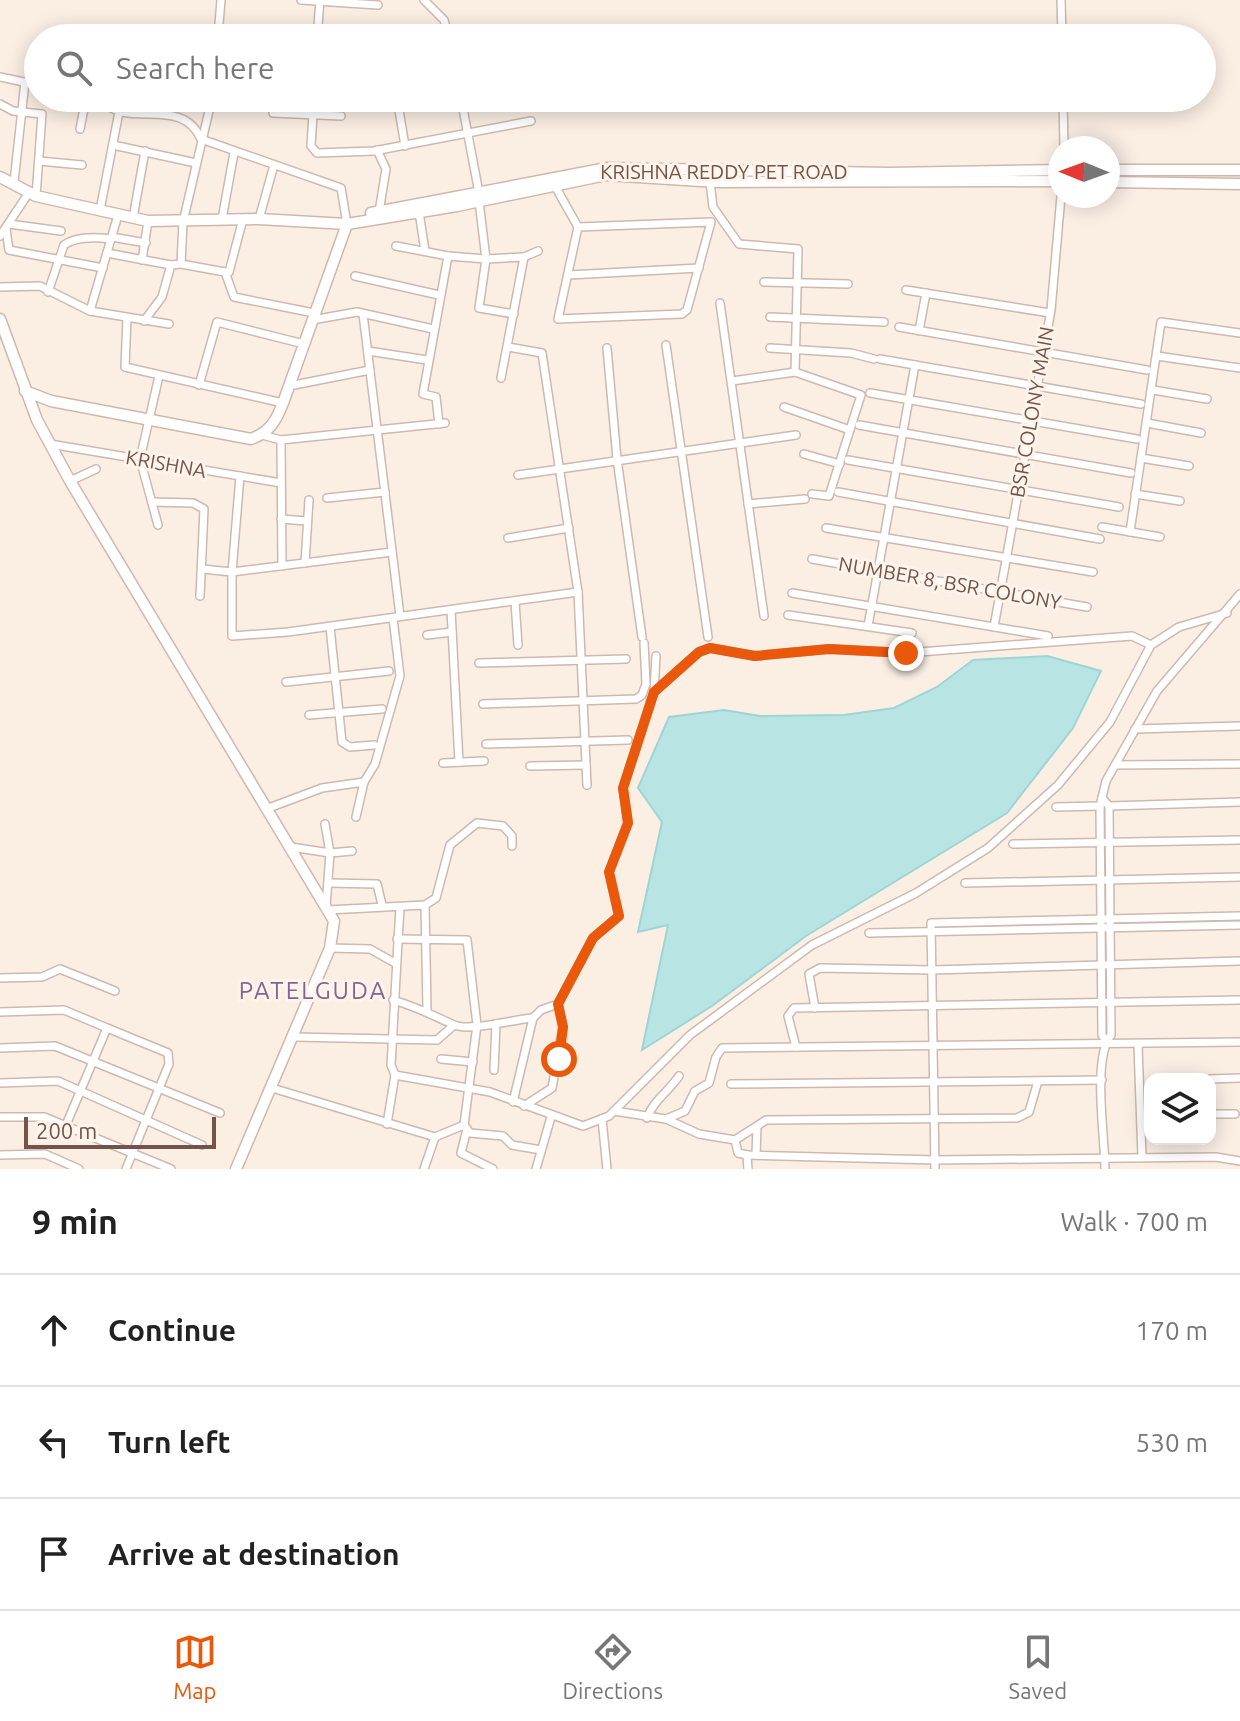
<!DOCTYPE html>
<html lang="en">
<head>
<meta charset="utf-8">
<style>
  body { margin:0; font-family:Ubuntu,sans-serif; background:#f2f2f2; color:#222 }
  .controls { position:absolute; right:24px; bottom:24px; display:grid; overflow:hidden; border-radius:16px; box-shadow:0 4px 20px #0003 }
  .controls button { width:72px; height:72px; display:grid; place-items:center; padding:0; border:0; border-bottom:2px solid #e0e0e0; background:#fff; color:#222; font:40px sans-serif }
  .compass { position:absolute; left:1048px; top:136px; width:72px; height:72px; border-radius:50%; background:#fff; box-shadow:0 4px 20px #0003; rotate:271deg }
  .scale { position:absolute; left:24px; bottom:20px; width:192px; box-sizing:border-box; padding-left:8px; border:4px solid #73534a; border-top:0; font-size:22px; line-height:28px; white-space:nowrap; color:#73534a; -webkit-text-stroke:6px #fef4ea; paint-order:stroke }
  .stop { position:absolute; width:24px; height:24px; margin:-18px; border:6px solid #ea580c; border-radius:50%; background:#fff }
  .stop.end { background:#ea580c; border-color:#fff; box-shadow:0 2px 8px #0008 }
  .list { margin:0; padding:0; list-style:none }
  h2 { display:flex; justify-content:space-between; align-items:center; height:104px; margin:0; padding:0 32px; font-size:34px }
  h2 small { font-size:26px; font-weight:400; color:#767676 }
  .list li { display:grid; grid-template-columns:52px 1fr auto; gap:24px; align-items:center; box-sizing:border-box; height:112px; padding:0 32px; border-top:2px solid #e0e0e0 }
  .list b { display:block; font-size:30px; white-space:nowrap }
  .list em { font-size:26px; font-style:normal; color:#767676 }
  .icon { flex:none; width:44px; height:44px; fill:none; stroke:currentColor; stroke-width:2; stroke-linecap:round; stroke-linejoin:round }
  .map { position:relative; flex:none; width:1240px; height:1169px; overflow:hidden }
  .search { position:absolute; background:#fff; box-shadow:0 4px 20px #0003; left:24px; right:24px; top:24px; height:88px; display:flex; align-items:center; gap:20px; box-sizing:border-box; padding:0 28px; border-radius:44px; color:#767676; font-size:30px }
  .sheet { height:440px; background:#fff }
  nav { display:flex; justify-content:space-around; align-items:center; box-sizing:border-box; height:112px; border-top:2px solid #e0e0e0; background:#fff; font-size:22px; color:#767676 }
  nav a { display:grid; justify-items:center; gap:4px }
  nav .on { color:#ea580c }
  .map>svg:first-child { display:block }
  .water { fill:#b9e4e4; stroke:#9fd4d6; stroke-width:2 }
  .lines { fill:none; stroke-linecap:round; stroke-linejoin:round }
  .street-casing { stroke:#cfb8ae; stroke-width:10 }
  .secondary-casing { stroke:#d1b7ab; stroke-width:13 }
  .street { stroke:#fff; stroke-width:7 }
  .secondary { stroke:#fff; stroke-width:10 }
  .route { stroke:#ea580c; stroke-width:10 }
  .labels { text-anchor:middle; stroke-width:6; stroke-linejoin:round; paint-order:stroke }
  .street-label { font-size:20px; fill:#73534a; stroke:#fef4ea }
  .quarter-label { font-size:24px; letter-spacing:2px; fill:#806696; stroke:#fef4ea }
</style>
</head>
<body>
<div class="map">
<svg width="1240" height="1169" viewBox="0 0 1240 1169">
  <rect width="100%" height="100%" fill="#fbefe4"/>
  <!-- water -->
  <path class="water" d="M1047,656l54,15 -28,57 -66,85 -201,123 -94,70 -70,44 26,-125 -30,7 24,-110 -24,-34 31,-71 55,-7 36,6 84,-1 50,-7 43,-21 36,-27z"/>
  <g class="lines">
    <defs>
      <g id="street">
        <path d="M301,0l77,5"/>
        <path d="M424,0l20,20 5,18"/>
        <path d="M1061,0l1,38"/>
        <path d="M218,34l94,4"/>
        <path d="M218,36l3,-36"/>
        <path d="M317,38l3,-38"/>
        <path d="M0,77l38,8"/>
        <path d="M93,98c9,5 19,12 29,14 30,6 64,-7 79,27l140,49 6,36"/>
        <path d="M314,98l-3,48 6,7 57,-2 157,-30"/>
        <path d="M397,98l8,48"/>
        <path d="M461,98l18,95"/>
        <path d="M1063,98l1,50"/>
        <path d="M0,104l13,7 29,3 -6,82"/>
        <path d="M361,107l57,-9"/>
        <path d="M273,113l68,3"/>
        <path d="M80,129l6,-31"/>
        <path d="M113,145l83,18"/>
        <path d="M377,150l9,19 -7,43"/>
        <path d="M39,161l43,4"/>
        <path d="M14,182l11,-100"/>
        <path d="M710,182l3,25 26,37 59,5 -3,123 66,23 -32,101 -17,-2"/>
        <path d="M555,186l23,41 -20,92 124,-5 5,-4 24,-88 -133,5"/>
        <path d="M479,201l7,58 38,-2 -23,121"/>
        <path d="M100,210l19,-98"/>
        <path d="M419,212l6,39"/>
        <path d="M133,218l12,-67"/>
        <path d="M222,219l12,-66"/>
        <path d="M243,219l-14,53h-4l9,25 80,16"/>
        <path d="M259,219l15,-54"/>
        <path d="M9,224l52,7"/>
        <path d="M6,229l3,21 94,18"/>
        <path d="M0,236l30,-45"/>
        <path d="M112,237l34,6"/>
        <path d="M396,246l52,10 -25,138 13,3 3,27"/>
        <path d="M107,253l64,12"/>
        <path d="M448,256l38,3 -7,49 35,6"/>
        <path d="M524,257l14,-6"/>
        <path d="M142,260l6,-39"/>
        <path d="M181,264l44,8"/>
        <path d="M569,275l130,-7"/>
        <path d="M355,276l84,19"/>
        <path d="M764,282l84,2"/>
        <path d="M0,287l40,-1 50,25 79,13"/>
        <path d="M906,290l144,23"/>
        <path d="M48,292l16,-47c12,-9 32,-8 47,-6"/>
        <path d="M720,303l44,313"/>
        <path d="M90,311l28,-96"/>
        <path d="M363,314l37,302"/>
        <path d="M770,317l114,5"/>
        <path d="M127,318l-2,49 158,36"/>
        <path d="M312,320l45,-8 76,17"/>
        <path d="M144,321l18,-24 9,-32 10,-1 2,-42 29,-124"/>
        <path d="M899,327l248,43"/>
        <path d="M919,331l7,-38"/>
        <path d="M666,345l42,292"/>
        <path d="M508,347l34,6 36,239 9,193"/>
        <path d="M607,348l10,111 25,178"/>
        <path d="M770,348l81,5 23,6"/>
        <path d="M368,351l59,9"/>
        <path d="M1157,356l83,12"/>
        <path d="M880,359l261,45"/>
        <path d="M732,381l63,-9"/>
        <path d="M199,385l18,-63 87,22"/>
        <path d="M289,386l81,-16"/>
        <path d="M1153,390l54,9"/>
        <path d="M870,393l267,46"/>
        <path d="M784,407l66,23"/>
        <path d="M1147,423l54,10"/>
        <path d="M859,425l272,48"/>
        <path d="M262,435l19,5 1,126"/>
        <path d="M281,440l164,-17"/>
        <path d="M50,444l231,39"/>
        <path d="M804,454l36,10"/>
        <path d="M1141,458l48,8"/>
        <path d="M848,460l271,47"/>
        <path d="M518,475l278,-40"/>
        <path d="M240,476l-8,96v64l56,-4 290,-40"/>
        <path d="M70,481l26,-12"/>
        <path d="M838,492l262,47"/>
        <path d="M1135,494l45,7"/>
        <path d="M327,498l58,-6"/>
        <path d="M152,502l41,1 11,6 -4,87"/>
        <path d="M748,504l57,-5"/>
        <path d="M281,519l26,2"/>
        <path d="M158,525l-18,-66 19,-83"/>
        <path d="M1102,527l58,10"/>
        <path d="M826,528l267,44"/>
        <path d="M1130,532l31,-210 79,11"/>
        <path d="M508,538l61,-10"/>
        <path d="M812,559l275,48"/>
        <path d="M305,563l4,-63"/>
        <path d="M202,569l30,3 160,-20"/>
        <path d="M792,593l256,43"/>
        <path d="M515,602l3,43"/>
        <path d="M451,610l8,152"/>
        <path d="M788,615l124,18"/>
        <path d="M868,626l47,-261"/>
        <path d="M330,627l12,115 8,5 24,-2"/>
        <path d="M994,627l57,-317 10,-114"/>
        <path d="M427,635l25,-3"/>
        <path d="M479,663l147,-4"/>
        <path d="M286,682l103,-11"/>
        <path d="M654,692l45,-40 11,-4 45,8 74,-7 77,4 226,-17 19,9"/>
        <path d="M483,704l153,-5 6,-4 4,-11 -2,-41"/>
        <path d="M309,715l73,-6"/>
        <path d="M1135,729l105,-3"/>
        <path d="M486,744l142,-4"/>
        <path d="M443,763l41,-2"/>
        <path d="M1115,765l125,-1"/>
        <path d="M530,766l56,-1"/>
        <path d="M364,782l11,-18 25,-88 -7,-58"/>
        <path d="M1102,798l7,8 2,229c-19,24 -6,102 -6,134"/>
        <path d="M1109,806l131,-4"/>
        <path d="M1056,807l44,-1"/>
        <path d="M266,809l56,-21 42,-6 -8,35"/>
        <path d="M1013,844l227,-4"/>
        <path d="M291,847l39,6 -5,-29"/>
        <path d="M328,883l49,1 5,21"/>
        <path d="M965,883l275,-6"/>
        <path d="M425,905l2,104"/>
        <path d="M326,907l4,-54 22,-2"/>
        <path d="M328,910l97,-5 11,-7 14,-53 27,-22 26,3 9,10v10"/>
        <path d="M869,933l371,-8"/>
        <path d="M397,939l70,1 10,85 -13,100"/>
        <path d="M330,948l40,1 25,14"/>
        <path d="M0,978l42,-1 18,-8 55,22"/>
        <path d="M393,1000c24,7 37,14 59,24 16,9 62,-5 81,-6"/>
        <path d="M815,1008l-6,-34 11,-6 112,2 308,-9"/>
        <path d="M0,1012l64,-2 43,18"/>
        <path d="M294,1037l143,3 16,-14"/>
        <path d="M1106,1041l-4,-6 -2,-229 6,-25 51,-90 83,-97"/>
        <path d="M1138,1045l4,112"/>
        <path d="M796,1047l-8,-31 6,-8 446,-8"/>
        <path d="M0,1048l55,-2 165,67"/>
        <path d="M441,1059l32,3"/>
        <path d="M494,1070l2,-46"/>
        <path d="M395,1075l95,17 93,34 26,-10 81,-81 122,-90 104,-52 72,-45 70,-63 52,-63 41,-77 28,-18 48,-14"/>
        <path d="M1210,1079l30,-1"/>
        <path d="M0,1083l58,-2 144,64"/>
        <path d="M731,1084l371,-4"/>
        <path d="M272,1088l163,49 29,-12 6,8 33,3 9,9 29,5"/>
        <path d="M513,1102l20,-84 8,-8 17,-6"/>
        <path d="M524,1106l28,-18 11,-61 -5,-23 35,-66 26,-22 -10,-44 19,-49 -5,-35 31,-96 2,-36"/>
        <path d="M614,1111l52,8 33,15 36,6 3,13 9,2 1,14"/>
        <path d="M1210,1114h25"/>
        <path d="M0,1117h44l127,52"/>
        <path d="M647,1118c6,-17 22,-27 32,-42"/>
        <path d="M602,1119l5,50"/>
        <path d="M666,1119l19,-8 10,-20 14,-8 7,-26 6,-9 518,-6"/>
        <path d="M387,1124l8,-49 -4,-10 9,-158"/>
        <path d="M66,1125l41,-97 61,25 1,11 -43,105"/>
        <path d="M467,1129l-6,24 32,16"/>
        <path d="M735,1140l22,-14"/>
        <path d="M0,1155l45,-1 34,15"/>
        <path d="M747,1155l188,5 281,-3 24,4"/>
        <path d="M756,1155l1,-29 9,-6 251,-2 12,-6 9,-31"/>
        <path d="M424,1169l11,-32"/>
        <path d="M536,1169l15,-52"/>
        <path d="M935,1169l-4,-246 309,-7"/>
      </g>
      <g id="secondary">
        <path d="M1108,170h132"/>
        <path d="M0,177l36,19 112,25 111,-2 88,5 110,-18 149,-31 111,7 343,-1"/>
        <path d="M1108,182l132,2"/>
        <path d="M371,213l236,-45 282,5 171,-3"/>
        <path d="M0,319l37,101 33,61 264,440 -4,27 -94,221"/>
        <path d="M25,391l26,10 200,38c19,-7 25,-18 32,-36l64,-179"/>
      </g>
    </defs>
    <!-- street casing -->
    <use href="#street" class="street-casing"/>
    <!-- secondary casing -->
    <use href="#secondary" class="secondary-casing"/>
    <!-- street -->
    <use href="#street" class="street"/>
    <!-- secondary -->
    <use href="#secondary" class="secondary"/>
  </g>
  <g class="lines">
    <!-- route -->
    <path class="route" d="M559,1059l4,-32 -5,-23 35,-66 26,-22 -10,-44 19,-49 -5,-35 31,-96 45,-40 11,-4 45,8 74,-7 77,4"/>
  </g>
  <g class="labels">
    <!-- street labels -->
    <g class="street-label">
      <text x="724" y="179">KRISHNA REDDY PET ROAD</text>
      <text transform="translate(1032 412) rotate(-80)" y="7">BSR COLONY MAIN</text>
      <text transform="translate(166 464) rotate(10)" y="7">KRISHNA</text>
      <text transform="translate(950 583) rotate(10)" y="7">NUMBER 8, BSR COLONY</text>
    </g>
    <!-- quarter labels -->
    <g class="quarter-label">
      <text x="313" y="999">PATELGUDA</text>
    </g>
  </g>
</svg>
<div class="controls">
<button><svg class="icon" aria-label="layers" viewBox="0 0 24 24"><path d="M12 4l9 5-9 5-9-5zM3 14l9 5 9-5"/></svg></button>
</div>
<svg class="compass" viewBox="-18 -18 36 36"><path d="M0-13l5 13h-10z" fill="#e53935"/><path d="M0 13l5-13h-10z" fill="#767676"/></svg>
<div class="scale">200 m</div>
<div class="stop" style="left:559px;top:1059px"></div>
<div class="stop end" style="left:906px;top:653px"></div>
<div class="search"><svg class="icon" aria-label="search" viewBox="0 0 24 24"><circle cx="10" cy="10" r="6"/><path d="M15 15l6 6"/></svg>Search here</div>
</div>
<section class="sheet">
<h2>9 min<small>Walk · 700 m</small></h2>
<ul class="list">
<li><svg class="icon" aria-label="ahead" viewBox="0 0 24 24"><path d="M12 20V5M6 11l6-6 6 6"/></svg><div><b>Continue</b></div><em>170 m</em></li>
<li><svg class="icon" aria-label="left" viewBox="0 0 24 24"><path d="M17 20v-9H6M10 6l-5 5 5 5"/></svg><div><b>Turn left</b></div><em>530 m</em></li>
<li><svg class="icon" aria-label="arrive" viewBox="0 0 24 24"><path d="M6 21V4h12l-3 4 3 4H6"/></svg><div><b>Arrive at destination</b></div></li>
</ul>
</section>
<nav>
<a class="on"><svg class="icon" aria-label="map" viewBox="0 0 24 24"><path d="M3 6l6-2 6 2 6-2v14l-6 2-6-2-6 2zM9 4v14M15 6v14"/></svg>Map</a>
<a><svg class="icon" aria-label="directions" viewBox="0 0 24 24"><path d="M12 3l9 9-9 9-9-9zM9 14v-3h6M13 9l2 2-2 2"/></svg>Directions</a>
<a><svg class="icon" aria-label="saved" viewBox="0 0 24 24"><path d="M7 4h10v16l-5-4-5 4z"/></svg>Saved</a>
</nav>
</body>
</html>
